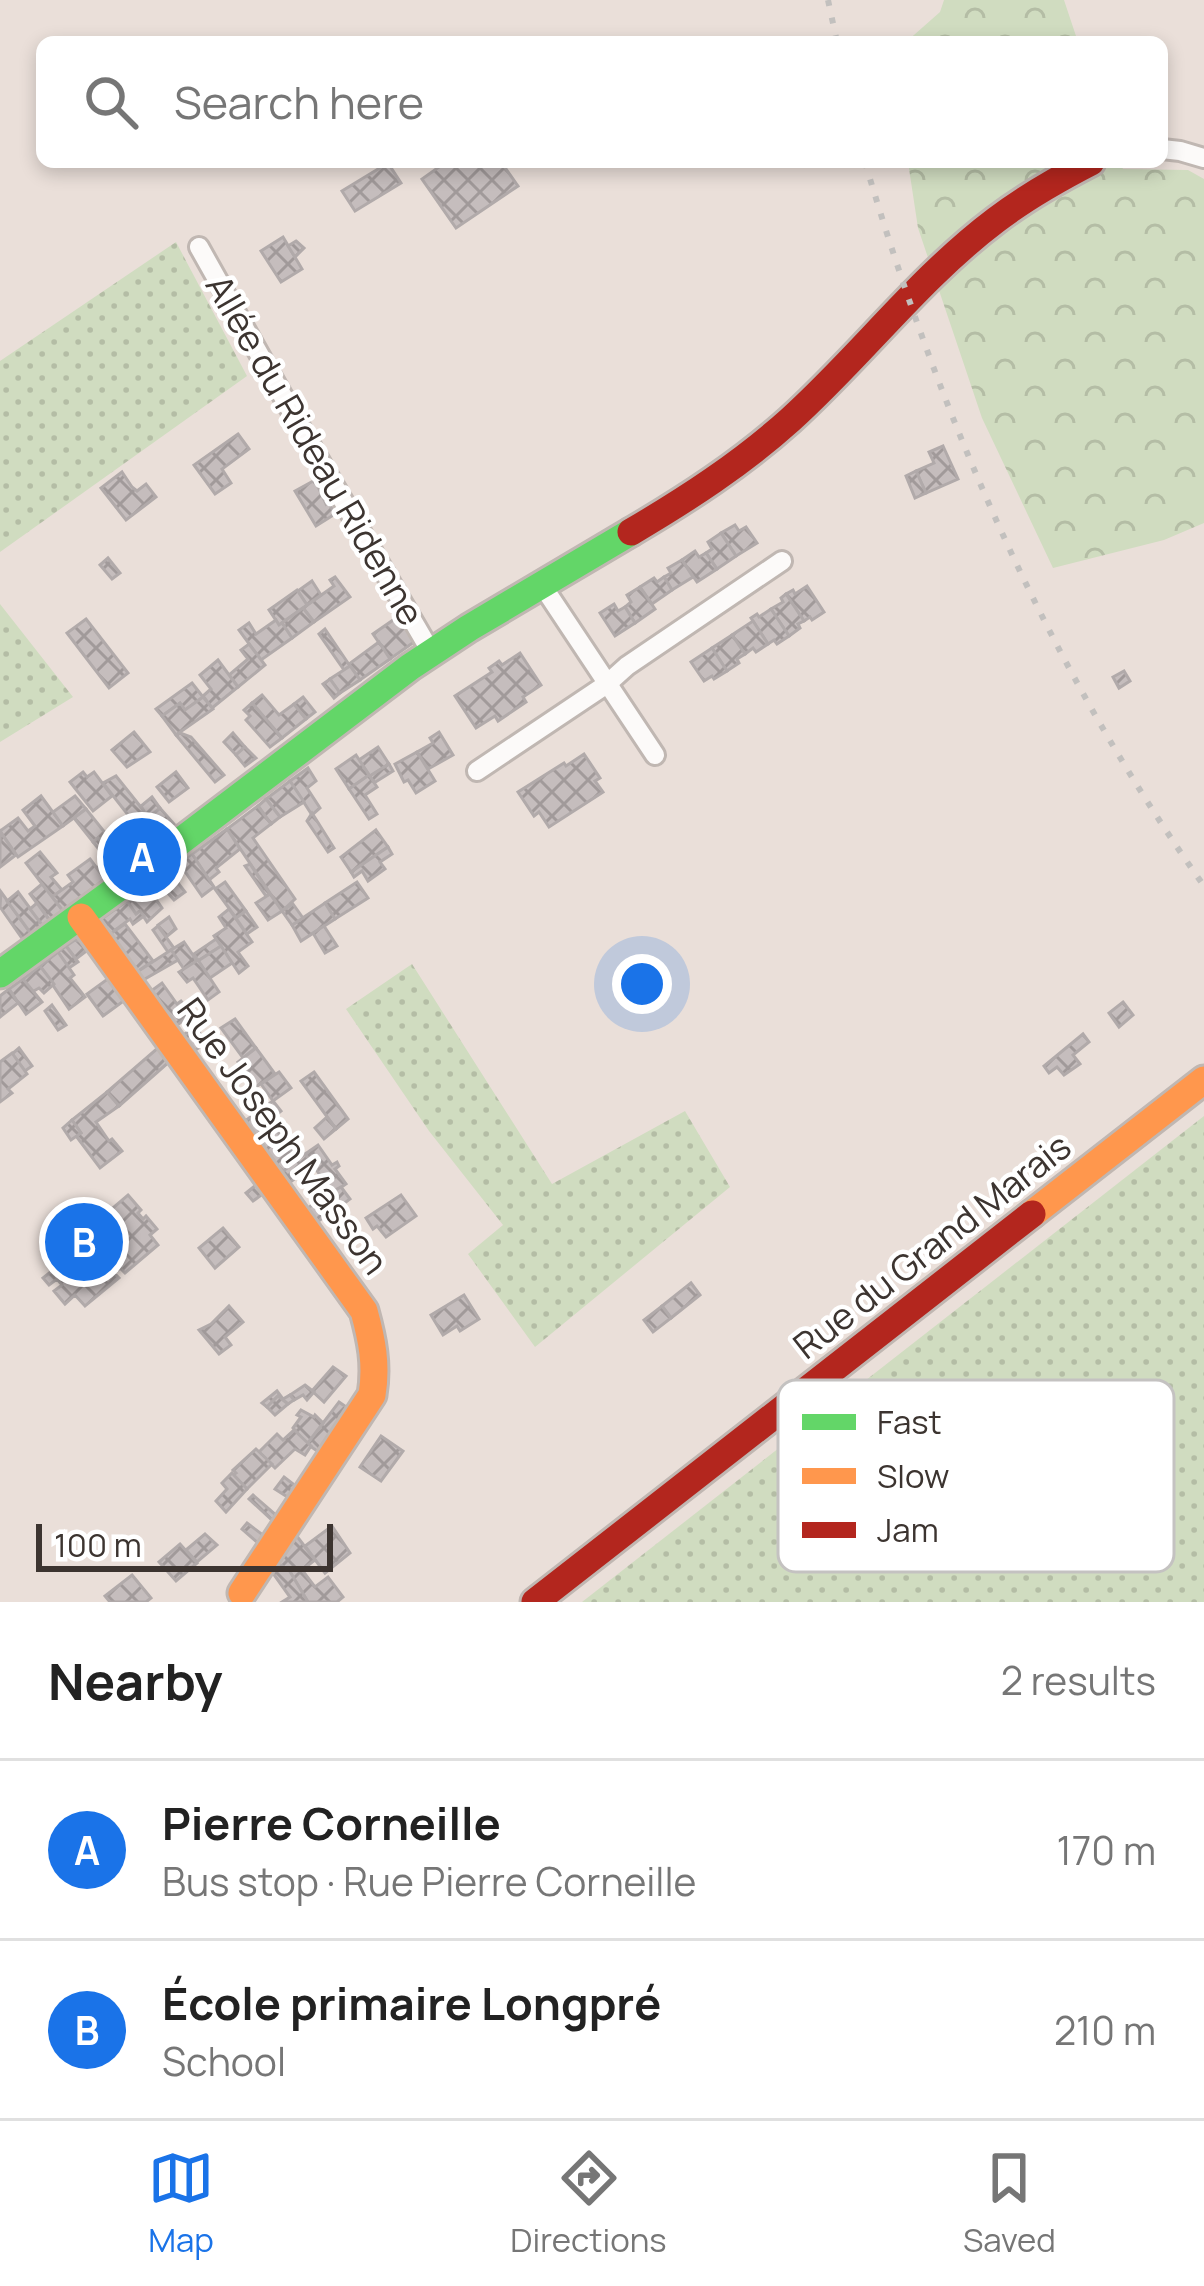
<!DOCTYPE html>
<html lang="en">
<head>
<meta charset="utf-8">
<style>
  body { margin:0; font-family:Manrope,sans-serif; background:#f6f6f6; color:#222 }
  .scale { position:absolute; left:36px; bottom:30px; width:297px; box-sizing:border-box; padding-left:12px; border:6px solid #3c3430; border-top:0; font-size:33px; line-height:42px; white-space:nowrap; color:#3c3430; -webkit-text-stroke:9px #fff; paint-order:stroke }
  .you { position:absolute; left:642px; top:984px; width:42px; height:42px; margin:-30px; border:9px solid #fff; border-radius:50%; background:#1a73e8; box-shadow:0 0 0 18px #1a73e833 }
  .badge { display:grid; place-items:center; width:78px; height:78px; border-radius:50%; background:#1a73e8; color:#fff; font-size:39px; font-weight:700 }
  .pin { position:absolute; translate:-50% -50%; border:6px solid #fff; box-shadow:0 3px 12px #0006 }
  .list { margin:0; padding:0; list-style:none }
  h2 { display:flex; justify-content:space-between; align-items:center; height:156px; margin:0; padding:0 48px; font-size:51px }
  h2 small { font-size:39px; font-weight:400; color:#767676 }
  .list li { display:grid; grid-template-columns:78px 1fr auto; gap:36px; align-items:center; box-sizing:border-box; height:180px; padding:0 48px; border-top:3px solid #e0e0e0 }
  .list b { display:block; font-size:45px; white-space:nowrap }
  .list p { margin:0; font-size:39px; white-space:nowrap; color:#767676 }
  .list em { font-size:39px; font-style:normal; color:#767676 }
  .icon { flex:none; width:66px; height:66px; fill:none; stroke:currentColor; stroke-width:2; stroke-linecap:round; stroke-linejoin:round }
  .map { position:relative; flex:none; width:1204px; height:1602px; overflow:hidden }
  .search { position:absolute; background:#fff; box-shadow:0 6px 18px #0003; left:36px; right:36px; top:36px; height:132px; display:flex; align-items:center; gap:30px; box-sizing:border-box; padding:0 42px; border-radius:18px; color:#767676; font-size:45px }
  .sheet { height:516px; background:#fff }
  nav { display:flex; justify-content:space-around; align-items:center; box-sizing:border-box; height:168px; border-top:3px solid #e0e0e0; background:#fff; font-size:33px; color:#767676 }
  nav a { display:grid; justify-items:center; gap:6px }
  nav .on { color:#1a73e8 }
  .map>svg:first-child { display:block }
  .grass { fill:url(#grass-dots) }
  .forest { fill:url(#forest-crowns) }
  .building { fill:url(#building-cross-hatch); stroke:#b1aaaa; stroke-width:3 }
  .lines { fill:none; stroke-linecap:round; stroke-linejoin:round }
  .street-casing { stroke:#c0b7b2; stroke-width:24 }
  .fast-casing { stroke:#c0b7b2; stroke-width:33 }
  .slow-casing { stroke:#c0b7b2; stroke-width:33 }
  .jam-casing { stroke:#c0b7b2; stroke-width:33 }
  .street { stroke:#fcfaf9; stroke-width:18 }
  .fast { stroke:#63d668; stroke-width:27 }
  .slow { stroke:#ff974d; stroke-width:27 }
  .jam { stroke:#b3261e; stroke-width:27 }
  .rail { stroke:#c2c0be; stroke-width:6; stroke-dasharray:6 12; stroke-linecap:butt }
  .labels { text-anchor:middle; stroke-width:9; stroke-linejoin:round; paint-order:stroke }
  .street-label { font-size:36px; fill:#3c3430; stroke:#fff }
  .key { fill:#fff; stroke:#c4c2c1; stroke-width:3 }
  .key-label { font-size:33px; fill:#3c3430 }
</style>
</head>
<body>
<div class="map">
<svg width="1204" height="1602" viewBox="0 0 1204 1602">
  <defs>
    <pattern id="grass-dots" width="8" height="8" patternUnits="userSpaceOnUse" patternTransform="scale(3)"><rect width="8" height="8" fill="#d0dcc0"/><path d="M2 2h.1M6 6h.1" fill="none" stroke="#b4bda5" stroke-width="1.8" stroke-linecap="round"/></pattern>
    <pattern id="forest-crowns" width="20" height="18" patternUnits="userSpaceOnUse" patternTransform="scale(3)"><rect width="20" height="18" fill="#d0dcc0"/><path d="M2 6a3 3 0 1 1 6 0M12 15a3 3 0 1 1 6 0" fill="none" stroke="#b4bda5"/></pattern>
    <pattern id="building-cross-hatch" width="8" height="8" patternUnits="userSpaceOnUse" patternTransform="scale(3)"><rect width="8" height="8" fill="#c5bdbd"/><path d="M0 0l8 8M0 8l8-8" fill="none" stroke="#a19a9a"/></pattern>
  </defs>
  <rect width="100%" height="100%" fill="#eadfd9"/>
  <!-- grass -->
  <g class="grass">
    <path d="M176,242l71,134 -247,176v-191z"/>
    <path d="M0,604l73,93 -73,45z"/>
    <path d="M412,964l140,220 133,-73 45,76 -195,160 -67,-93 35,-29 -74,-94 -83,-122z"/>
    <path d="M1204,1116v486h-622z"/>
  </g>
  <!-- forest -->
  <g class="forest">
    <path d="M944,0h120l14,42h-172l34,-30z"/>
    <path d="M908,162h212l3,7 65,1 16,9v344l-40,17 -111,28 -71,-150 -64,-190z"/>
  </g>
  <!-- building -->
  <g class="building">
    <path d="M446,162h55l17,24 -62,42 -34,-49z"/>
    <path d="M388,163l13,20 -46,28 -13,-20z"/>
    <path d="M283,237l19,32 -21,13 -20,-31z"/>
    <path d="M296,241l8,7 -9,9 -7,-11z"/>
    <path d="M238,434l11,15 -27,20 9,14 -16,11 -21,-29z"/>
    <path d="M943,446l15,33 -32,14 -10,-22 18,-8 -5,-11z"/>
    <path d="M916,471l10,22 -11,5 -9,-22z"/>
    <path d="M122,472l10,15 5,4 9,-7 10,13 -30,23 -25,-32z"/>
    <path d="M315,480l11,24 2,-2 7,12 -19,12 -21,-35z"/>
    <path d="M735,525l4,6 7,-4 11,16 -21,13 -15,-23z"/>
    <path d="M721,533l15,23 -19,13 -11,-16 6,-4 -4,-7z"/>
    <path d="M695,551l4,6 7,-4 11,16 -20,13 -15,-22z"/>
    <path d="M108,558l12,15 -8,6 -12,-14z"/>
    <path d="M682,560l11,17 -21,13 -8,-13 7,-4 -3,-5z"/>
    <path d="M335,577l15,20 -36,25 -11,-14 31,-22 -4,-6z"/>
    <path d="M664,577l8,13 -20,14 -12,-17 14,-9 3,4z"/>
    <path d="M312,581l9,14 -14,10 -9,-14z"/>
    <path d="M807,586l17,26 -12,8 -2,-3 -6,4 -18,-27 7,-4 2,4z"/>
    <path d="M640,587l15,22 -20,14 -10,-16 6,-5 -4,-7z"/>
    <path d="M297,590l10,15 -28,20 -10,-15z"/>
    <path d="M786,594l18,27 -6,3 2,4 -11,8 -18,-27 12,-7 -2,-4z"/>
    <path d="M614,604l4,7 7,-4 10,16 -20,13 -15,-23z"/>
    <path d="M303,608l11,14 -22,16 -10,-15z"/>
    <path d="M771,609l18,27 -12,8 -3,-4 -6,4 -17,-26 6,-4 2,3z"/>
    <path d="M399,616l15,26 -24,17 -17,-25z"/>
    <path d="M86,619l42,54 -19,15 -42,-55z"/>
    <path d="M276,620l3,5 3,-2 10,15 -31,22 -22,-30 10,-7 7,11z"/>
    <path d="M753,621l15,23 -12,8 -3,-4 -8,6 -13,-19z"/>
    <path d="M325,629l25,37 -6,4 -25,-36z"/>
    <path d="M732,635l13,19 -8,5 2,4 -12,8 -15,-23z"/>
    <path d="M379,642l11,17 -30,21 -11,-16z"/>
    <path d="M249,644l16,21 -27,22 -9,-12 19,-16 -7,-9z"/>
    <path d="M712,648l15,23 -13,8 -2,-3 -8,5 -13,-19z"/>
    <path d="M520,653l21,32 -18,12 3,5 -28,19 -3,-5 -19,12 -21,-32 37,-24 -3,-4 10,-7 3,4z"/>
    <path d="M218,660l20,27 -26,21 -9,-12 8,-7 -11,-14z"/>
    <path d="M350,666l10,14 -20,13 -10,-14z"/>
    <path d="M1124,671l6,10 -11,7 -6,-11z"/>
    <path d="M330,679l10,14 -6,5 -11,-14z"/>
    <path d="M192,683l11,14 -18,13 -5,-7 -18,13 -6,-7z"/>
    <path d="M262,695l17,20 15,-11 12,15 -24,19 -30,-35z"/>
    <path d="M203,697l10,12 -37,26 -14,-19 18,-13 5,7z"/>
    <path d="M303,697l12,15 -9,7 -12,-15z"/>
    <path d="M252,703l30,35 -12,9 -24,-27 4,-4 -6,-6z"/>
    <path d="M134,732l16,20 -23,15 -15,-17z"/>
    <path d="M439,732l14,23 -25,14 -11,-17 16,-9 -3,-5z"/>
    <path d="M180,733l11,4 33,38 -9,7 -39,-47z"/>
    <path d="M233,733l12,14 -9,8 -12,-13z"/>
    <path d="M245,747l11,11 -11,8 -9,-11z"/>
    <path d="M378,747l11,17 -19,12 -11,-16z"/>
    <path d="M417,752l18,29 -19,12 -8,-13 -4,2 -9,-18z"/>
    <path d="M584,754l16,24 -5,3 8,11 -54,35 -10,-15 -5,4 -16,-24 46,-29 2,3z"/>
    <path d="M356,755l13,20 -20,14 -13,-20z"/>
    <path d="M389,764l4,7 -19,12 -4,-7z"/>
    <path d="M308,768l8,13 -9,7 13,20 -8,7 -22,-34z"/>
    <path d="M83,772l4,5 7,-5 18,24 -19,15 -23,-29z"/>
    <path d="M176,772l12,16 -19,14 -12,-15z"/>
    <path d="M369,775l8,12 -12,8 12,19 -8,5 -20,-30z"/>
    <path d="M116,776l28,35 -3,2 6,6 13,-11 14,16 -24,19 -47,-60z"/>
    <path d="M290,781l14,21 -24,15 -14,-18z"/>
    <path d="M41,796l22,30 -45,31 -18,-26 18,-13 10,13 7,-5 -12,-16z"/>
    <path d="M75,796l11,13 -23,17 -10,-14z"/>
    <path d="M152,797l8,11 -13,11 -6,-6 3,-2 -3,-5z"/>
    <path d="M266,799l14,18 -9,7 -13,-18z"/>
    <path d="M258,806l13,18 -18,14 42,61 -13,12 -55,-82z"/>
    <path d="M86,809l24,30 -7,5 -5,-6 -5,4 -19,-24z"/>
    <path d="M312,813l22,35 -6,4 -21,-31z"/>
    <path d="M227,829l13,20 -24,19 3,4 -10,8 -17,-26z"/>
    <path d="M376,830l12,17 -37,25 -10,-15z"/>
    <path d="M0,831l16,24 -16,12z"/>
    <path d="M122,837l14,18 -8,6 -14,-17z"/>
    <path d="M98,838l5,6 7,-5 7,9 -12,9 -12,-15z"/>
    <path d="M388,847l4,7 -12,8 5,7 -17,12 -6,-10 -8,6 -3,-5z"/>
    <path d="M117,848l11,13 -15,13 -11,-14z"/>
    <path d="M40,852l17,21 -6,4 11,13 -10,7 -26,-34z"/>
    <path d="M192,854l22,33 -12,9 -23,-33z"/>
    <path d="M90,859l15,20 -42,32 -11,-14 21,-15 -5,-7z"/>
    <path d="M104,862l9,12 -8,5 -8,-11z"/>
    <path d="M250,864l20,30 -4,2 -21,-30z"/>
    <path d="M169,870l9,13 -22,16 -9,-13z"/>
    <path d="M225,882l21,29 -10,7 -21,-29z"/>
    <path d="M357,882l11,16 -33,21 -10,-16z"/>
    <path d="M178,883l7,9 -11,8 -8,-9z"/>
    <path d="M42,884l21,27 -13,10 -20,-27z"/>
    <path d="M147,886l15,22 -15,14 -7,-11 -4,3 -9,-13z"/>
    <path d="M1,892l31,43 -8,6 -24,-34z"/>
    <path d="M18,892l25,34 -11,9 -25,-34z"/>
    <path d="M270,894l12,17 -14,9 -12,-17z"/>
    <path d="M127,901l9,13 4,-3 4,5 -11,8 -3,-5 -20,15 -10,-14z"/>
    <path d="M37,903l13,18 -7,5 -13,-17z"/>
    <path d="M325,903l10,16 -34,22 -9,-16z"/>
    <path d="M293,904l10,14 -11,7 -10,-14z"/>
    <path d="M229,909l23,33 -14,10 10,14 -9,7 -25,-37 12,-8 -7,-11z"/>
    <path d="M246,911l11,16 -10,7 -11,-16z"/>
    <path d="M169,917l7,12 -10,8 -8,-12z"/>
    <path d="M125,924l28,37 -16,11 -27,-38z"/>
    <path d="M158,926l16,22 -6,4 -15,-22z"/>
    <path d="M324,926l13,20 -12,7 -12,-20z"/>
    <path d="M216,939l5,7 -23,15 -4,-7z"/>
    <path d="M75,940l8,2 6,7 -13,10 -10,-13z"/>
    <path d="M184,942l13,19 -13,8 -13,-19z"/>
    <path d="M66,946l12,16 -9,6 -11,-16z"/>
    <path d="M221,946l11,17 -22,15 -12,-17z"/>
    <path d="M171,950l7,10 -35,20 -6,-8z"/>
    <path d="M58,952l16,23 -4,3 15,19 -16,12 -29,-43z"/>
    <path d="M198,960l21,32 -11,8 -15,-22 -6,4 -8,-10z"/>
    <path d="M40,966l14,18 -10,9 -5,-5 -7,4 -9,-13z"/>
    <path d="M109,978l16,22 -22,16 -16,-22z"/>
    <path d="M23,979l19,23 -16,12 -17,-25z"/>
    <path d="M162,983l15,21 4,-3 10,13 -15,12 -25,-35z"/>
    <path d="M9,989l9,14 -18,14v-21z"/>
    <path d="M1123,1002l10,13 -14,12 -10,-14z"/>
    <path d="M52,1005l14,20 -8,5 -13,-19z"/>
    <path d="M235,1019l21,29 -13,10 -22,-30z"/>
    <path d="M196,1027l10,16 -12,8 -11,-16z"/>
    <path d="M1083,1034l6,8 -16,13 7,9 -16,11 -7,-8 -8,6 -5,-7z"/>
    <path d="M159,1047l10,15 -50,44 -12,-14z"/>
    <path d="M19,1048l13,18 -7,5 -13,-17z"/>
    <path d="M256,1048l19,26 -19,13 -18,-25z"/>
    <path d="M12,1053l15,21 -19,15 4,4 -12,9v-40z"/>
    <path d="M279,1072l12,16 -18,13 -12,-17z"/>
    <path d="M314,1072l34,47 -12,10 -35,-48z"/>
    <path d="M107,1092l12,14 -23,16 13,19 3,-2 10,12 -22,17 -24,-32 5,-3 -9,-13z"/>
    <path d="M273,1101l8,10 -12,10 -8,-12z"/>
    <path d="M261,1109l37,51 -16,12 -37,-51z"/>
    <path d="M327,1117l9,12 -12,10 -9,-11z"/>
    <path d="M72,1120l9,13 -10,7 -8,-12z"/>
    <path d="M318,1145l14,20 5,-3 2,4 -4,3 11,15 -13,9 -28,-39z"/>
    <path d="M305,1154l8,11 -24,18 -7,-11z"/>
    <path d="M257,1184l7,9 -11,8 -7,-8z"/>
    <path d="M341,1187l9,12 -12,9 -10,-14z"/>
    <path d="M328,1194l10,14 -21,14 -9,-14z"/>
    <path d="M128,1195l13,15 -3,3 5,6 3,-3 11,13 -7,6 8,10 -33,28 -5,-5 -6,5 5,5 -34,28 -10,-11 -10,9 -11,-13 8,-6 -5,-6 -8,6 -6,-7 10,-8 -5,-6 17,-15 -5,-5 36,-30 4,5z"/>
    <path d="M401,1195l15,21 -30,21 -9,-11 -4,3 -7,-11z"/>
    <path d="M223,1228l16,19 -24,21 -16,-20z"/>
    <path d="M691,1283l9,12 -29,23 -9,-12z"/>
    <path d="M464,1295l15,24 -19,12 -3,-5 -14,9 -12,-20z"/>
    <path d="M229,1306l14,16 -18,15 6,8 -12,9 -20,-24 12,-6z"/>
    <path d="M662,1306l9,12 -18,14 -9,-12z"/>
    <path d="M333,1367l13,9 -22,26 -12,-11z"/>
    <path d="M305,1385l9,7 -7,8 -4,-5 -9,5 -4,-5z"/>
    <path d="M277,1391l6,8 7,-4 4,5 -6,4 -10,-8 -11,11 -5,-4z"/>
    <path d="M278,1396l10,8 -13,11 -8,-8z"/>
    <path d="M339,1402l10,7 -29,44 -13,-9z"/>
    <path d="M301,1410l13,7 1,-2 8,8 -16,21 -14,-16 8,-11 -4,-2z"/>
    <path d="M294,1430l17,16 -6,9 -10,-6 -20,19 -16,-16 18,-18 6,6z"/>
    <path d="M381,1436l22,15 -22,30 -21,-14z"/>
    <path d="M256,1449l16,15 -25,25 -14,-14 3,-2 -3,-3z"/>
    <path d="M232,1473l15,16 -21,23 -10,-11 11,-12 -5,-6z"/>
    <path d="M284,1477l13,10 -8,11 -14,-9z"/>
    <path d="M253,1495l24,21 -4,5 -24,-22z"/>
    <path d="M247,1523l16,12 -5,8 -16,-14z"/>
    <path d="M332,1526l18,27 -25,20 -20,-27z"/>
    <path d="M205,1534l12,11 -20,17 -11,-12z"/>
    <path d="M296,1535l19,25 -13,10 13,17 13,-10 15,20 -6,5h-29l-19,-32 -12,-7z"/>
    <path d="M180,1544l17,19 -21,18 -17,-19z"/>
    <path d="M277,1563l12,7 19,32h-26l8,-5 -18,-25z"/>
    <path d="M132,1575l19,23 -5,4h-36l-5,-6z"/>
  </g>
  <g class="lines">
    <defs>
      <g id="street">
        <path d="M1162,149l18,2 24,7"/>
        <path d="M199,247l105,187 127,218"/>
        <path d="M542,585l113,170"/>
        <path d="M477,771l130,-87 20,-18 155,-105"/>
      </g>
      <path id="fast" d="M0,974l136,-99 274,-208 59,-39 162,-96"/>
      <g id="slow">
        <path d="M81,917l283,394c8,29 13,54 8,84l-130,198"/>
        <path d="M1032,1214l172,-134"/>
      </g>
      <g id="jam">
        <path d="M631,532c56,-33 110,-68 159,-112 71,-64 129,-142 206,-200 30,-23 62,-41 95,-58"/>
        <path d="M535,1602l497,-388"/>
      </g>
    </defs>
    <!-- street casing -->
    <use href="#street" class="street-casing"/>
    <!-- fast casing -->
    <use href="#fast" class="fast-casing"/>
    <!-- slow casing -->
    <use href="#slow" class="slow-casing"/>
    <!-- jam casing -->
    <use href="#jam" class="jam-casing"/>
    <!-- street -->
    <use href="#street" class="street"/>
    <!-- fast -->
    <use href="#fast" class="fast"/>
    <!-- slow -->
    <use href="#slow" class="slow"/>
    <!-- jam -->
    <use href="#jam" class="jam"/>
    <!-- rail -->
    <g class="rail">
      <path d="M828,0l9,42"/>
      <path d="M865,162c76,258 183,504 339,724"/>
    </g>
  </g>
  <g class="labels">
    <!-- street labels -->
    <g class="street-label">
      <text transform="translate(315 450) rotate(60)" y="13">Allée du Rideau Ridenne</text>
      <text transform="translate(283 1136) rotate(54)" y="13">Rue Joseph Masson</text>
      <text transform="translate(932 1246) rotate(-38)" y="13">Rue du Grand Marais</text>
    </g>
  </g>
  <!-- legend -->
  <rect x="778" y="1380" width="396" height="192" rx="18" class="key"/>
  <rect x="802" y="1414" width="54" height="16" fill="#63d668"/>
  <rect x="802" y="1468" width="54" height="16" fill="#ff974d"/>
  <rect x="802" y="1522" width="54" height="16" fill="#b3261e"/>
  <g class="key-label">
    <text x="877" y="1434">Fast</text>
    <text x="877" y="1488">Slow</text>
    <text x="877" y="1542">Jam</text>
  </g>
</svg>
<div class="scale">100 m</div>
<div class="you"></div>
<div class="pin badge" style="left:142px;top:857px">A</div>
<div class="pin badge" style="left:84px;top:1242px">B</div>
<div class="search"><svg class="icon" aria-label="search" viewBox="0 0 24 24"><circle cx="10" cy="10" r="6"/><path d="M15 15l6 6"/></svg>Search here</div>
</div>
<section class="sheet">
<h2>Nearby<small>2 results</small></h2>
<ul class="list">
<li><span class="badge">A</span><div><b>Pierre Corneille</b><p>Bus stop · Rue Pierre Corneille</p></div><em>170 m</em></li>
<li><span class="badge">B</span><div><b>École primaire Longpré</b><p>School</p></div><em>210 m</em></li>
</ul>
</section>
<nav>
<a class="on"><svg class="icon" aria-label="map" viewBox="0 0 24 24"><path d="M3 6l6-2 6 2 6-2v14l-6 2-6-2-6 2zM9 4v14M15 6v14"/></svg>Map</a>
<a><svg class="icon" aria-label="directions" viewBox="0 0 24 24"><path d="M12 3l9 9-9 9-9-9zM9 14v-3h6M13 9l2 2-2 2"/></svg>Directions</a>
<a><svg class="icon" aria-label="saved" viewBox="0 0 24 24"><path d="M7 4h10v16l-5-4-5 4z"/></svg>Saved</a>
</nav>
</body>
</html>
